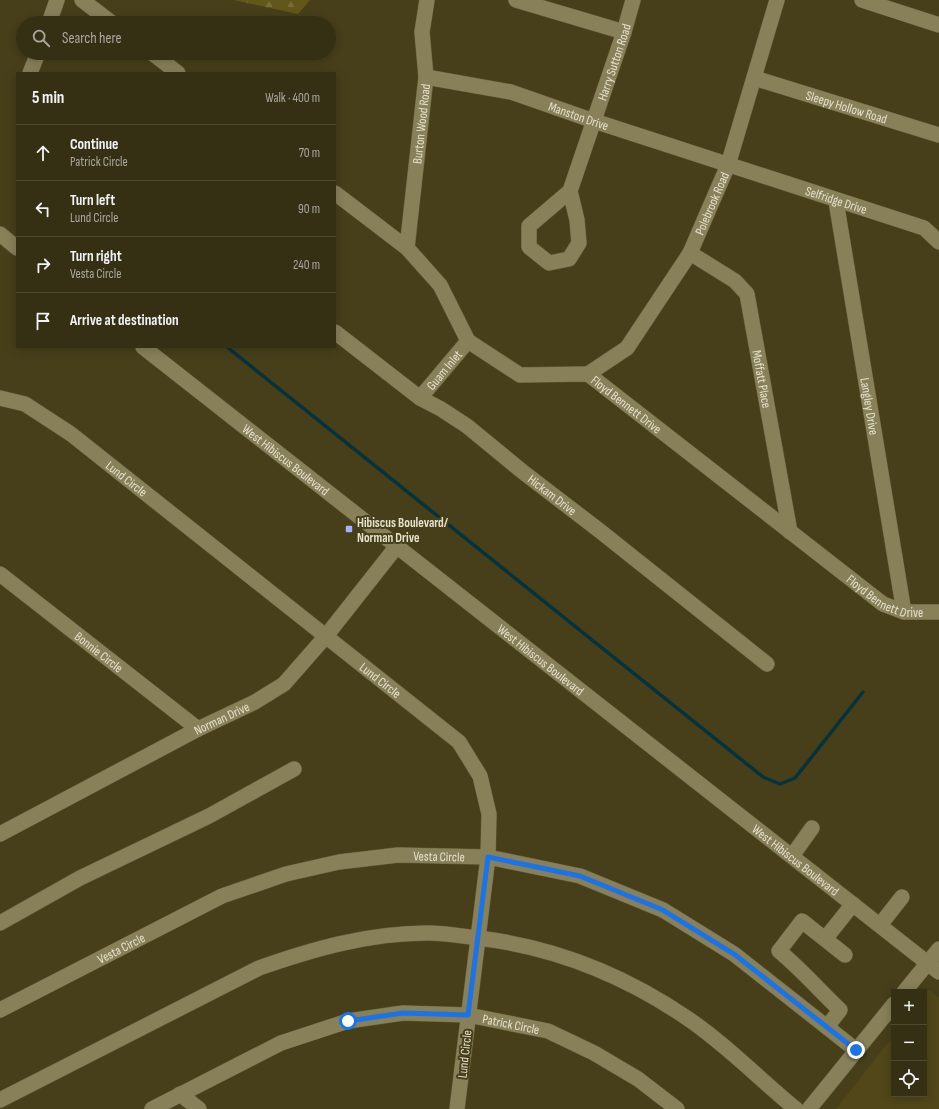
<!DOCTYPE html>
<html lang="en">
<head>
<meta charset="utf-8">
<style>
  body { margin:0; font-family:"Sofia Sans Condensed",sans-serif; background:#403b22; color:#f1f3f6 }
  .controls { position:absolute; right:12px; bottom:12px; display:grid; overflow:hidden; border-radius:0px; box-shadow:0 2px 10px #0003 }
  .controls button { width:36px; height:36px; display:grid; place-items:center; padding:0; border:0; border-bottom:1px solid #4f4a34; background:#352f14; color:#f1f3f6; font:20px sans-serif }
  .stop { position:absolute; width:12px; height:12px; margin:-9px; border:3px solid #1a73e8; border-radius:50%; background:#fff }
  .stop.end { background:#1a73e8; border-color:#fff; box-shadow:0 1px 4px #0008 }
  .list { margin:0; padding:0; list-style:none }
  h2 { display:flex; justify-content:space-between; align-items:center; height:52px; margin:0; padding:0 16px; font-size:17px }
  h2 small { font-size:13px; font-weight:400; color:#aaa9a0 }
  .list li { display:grid; grid-template-columns:26px 1fr auto; gap:12px; align-items:center; box-sizing:border-box; height:56px; padding:0 16px; border-top:1px solid #4f4a34 }
  .list b { display:block; font-size:15px; white-space:nowrap }
  .list p { margin:0; font-size:13px; white-space:nowrap; color:#aaa9a0 }
  .list em { font-size:13px; font-style:normal; color:#aaa9a0 }
  .icon { flex:none; width:22px; height:22px; fill:none; stroke:currentColor; stroke-width:2; stroke-linecap:round; stroke-linejoin:round }
  .map { position:relative; flex:none; width:939px; height:1109px; overflow:hidden }
  .search { position:absolute; background:#352f14; box-shadow:0 2px 10px #0003; left:16px; top:16px; width:320px; height:44px; display:flex; align-items:center; gap:10px; box-sizing:border-box; padding:0 14px; border-radius:22px; color:#aaa9a0; font-size:15px }
  .panel { position:absolute; background:#352f14; box-shadow:0 2px 10px #0003; left:16px; top:72px; width:320px; height:276px; border-radius:0px }
  .map>svg:first-child { display:block }
  .built { fill:#514719 }
  .forest { fill:url(#forest-firs) }
  .lines { fill:none; stroke-linecap:round; stroke-linejoin:round }
  .stream { stroke:#06323c; stroke-width:3.5 }
  .minor-casing { stroke:#655e3e; stroke-width:16 }
  .minor { stroke:#888059; stroke-width:15 }
  .route { stroke:#1a73e8; stroke-width:5 }
  .poi-dot { fill:#a6b1fc; stroke:#473f1a; stroke-width:1.5 }
  .labels { text-anchor:middle; stroke-width:4; stroke-linejoin:round; paint-order:stroke }
  .street-label { font-size:13px; fill:#e5e1cd; stroke:#473f1a }
  .poi-label { font-size:13px; font-weight:bold; fill:#e5e1cd; stroke:#473f1a; text-anchor:start }
</style>
</head>
<body>
<div class="map">
<svg width="939" height="1109" viewBox="0 0 939 1109">
  <defs>
    <pattern id="forest-firs" width="22" height="20" patternUnits="userSpaceOnUse"><rect width="22" height="20" fill="#62561a"/><path d="M5 1l3.5 6h-7zM16 11l3.5 6h-7z" fill="#786e3a"/></pattern>
  </defs>
  <rect width="100%" height="100%" fill="#473f1a"/>
  <!-- built -->
  <path class="built" d="M929,990l10,8v111h-103l58,-74v59h30v-98z"/>
  <!-- forest -->
  <path class="forest" d="M234,0h76l-12,14z"/>
  <g class="lines">
    <!-- stream -->
    <path class="stream" d="M227,347l536,430 17,7 15,-6 68,-86"/>
    <defs>
      <g id="minor">
        <path d="M82,0l30,23"/>
        <path d="M516,0l108,32"/>
        <path d="M862,0l77,25"/>
        <path d="M49,23l8,-23"/>
        <path d="M152,53l26,20"/>
        <path d="M30,73l8,-20"/>
        <path id="s1" d="M426,77l85,15 83,29 330,107 15,14"/>
        <path id="s2" d="M754,78l185,57"/>
        <path id="s3" d="M570,191l7,29 2,23 -10,16 -20,4 -20,-16v-21l41,-35 54,-159 9,-32"/>
        <path id="s4" d="M335,193l72,55 33,37 28,56 52,34 68,-1 295,230 21,8h35"/>
        <path id="s5" d="M836,201l68,411"/>
        <path d="M0,234l17,14"/>
        <path id="s6" d="M407,248l19,-171 -4,-45 5,-32"/>
        <path id="s7" d="M690,253l45,28 12,13 43,238"/>
        <path id="s8" d="M335,332l85,66 21,11 26,17 56,46 77,59 167,133"/>
        <path id="s9" d="M143,347l796,625"/>
        <path id="s10" d="M588,374l39,-26 63,-95 38,-88 49,-165"/>
        <path id="s11" d="M0,398l25,6 46,30 388,308 21,34 9,38 -1,43 -31,252"/>
        <path id="s12" d="M420,398l48,-57"/>
        <path id="s13" d="M0,574l198,155"/>
        <path id="s14" d="M0,834l198,-105 57,-27 29,-18 42,-48 71,-90"/>
        <path d="M792,856l20,-28"/>
        <path d="M0,923l80,-45 129,-62 85,-47"/>
        <path d="M880,925l22,-28"/>
        <path d="M825,939l28,-35"/>
        <path d="M904,992l35,-43"/>
        <path id="s15" d="M0,1010l222,-114 64,-22 53,-12 59,-7 90,2 92,19 83,34 71,44 122,96"/>
        <path d="M827,1027l13,-17c-20,-19 -39,-41 -61,-59l23,-30 43,34"/>
        <path d="M180,1094l19,15"/>
        <path d="M0,1100l259,-132c54,-19 110,-35 168,-35 17,0 34,3 51,5 76,9 146,37 209,80 40,27 72,61 109,91"/>
        <path id="s16" d="M152,1109l129,-66 67,-22 55,-8 65,2 80,16 46,22 44,26 39,30"/>
        <path d="M809,1109l85,-105"/>
      </g>
    </defs>
    <!-- minor casing -->
    <use href="#minor" class="minor-casing"/>
    <!-- minor -->
    <use href="#minor" class="minor"/>
  </g>
  <g class="lines">
    <!-- route -->
    <path class="route" d="M348,1021l55,-8 65,2 20,-158 92,19 83,34 71,44 122,96"/>
  </g>
  <!-- markers -->
  <rect class="poi-dot" x="345" y="525" width="8" height="8" rx="2"/>
  <g class="labels">
    <!-- street labels -->
    <g class="street-label">
      <text dy="5" stroke="none"><textPath href="#s3" startOffset="329">Harry Sutton Road</textPath></text>
      <text dy="5" stroke="none"><textPath href="#s2" startOffset="97">Sleepy Hollow Road</textPath></text>
      <text dy="5" stroke="none"><textPath href="#s1" startOffset="158">Manston Drive</textPath></text>
      <text dy="5" stroke="none"><textPath href="#s6" startOffset="125">Burton Wood Road</textPath></text>
      <text dy="5" stroke="none"><textPath href="#s1" startOffset="429">Selfridge Drive</textPath></text>
      <text dy="5" stroke="none"><textPath href="#s10" startOffset="215">Polebrook Road</textPath></text>
      <text dy="5" stroke="none"><textPath href="#s12" startOffset="37">Guam Inlet</textPath></text>
      <text dy="5" stroke="none"><textPath href="#s7" startOffset="157">Moffatt Place</textPath></text>
      <text dy="5" stroke="none"><textPath href="#s4" startOffset="382">Floyd Bennett Drive</textPath></text>
      <text dy="5" stroke="none"><textPath href="#s5" startOffset="208">Langley Drive</textPath></text>
      <text dy="5" stroke="none"><textPath href="#s9" startOffset="182">West Hibiscus Boulevard</textPath></text>
      <text dy="5" stroke="none"><textPath href="#s11" startOffset="152">Lund Circle</textPath></text>
      <text dy="5" stroke="none"><textPath href="#s8" startOffset="272">Hickam Drive</textPath></text>
      <text dy="5" stroke="none"><textPath href="#s4" startOffset="706">Floyd Bennett Drive</textPath></text>
      <text dy="5" stroke="none"><textPath href="#s13" startOffset="126">Bonnie Circle</textPath></text>
      <text dy="5" stroke="none"><textPath href="#s9" startOffset="506">West Hibiscus Boulevard</textPath></text>
      <text dy="5" stroke="none"><textPath href="#s11" startOffset="476">Lund Circle</textPath></text>
      <text dy="5" stroke="none"><textPath href="#s14" startOffset="250">Norman Drive</textPath></text>
      <text dy="5" stroke="none"><textPath href="#s15" startOffset="472">Vesta Circle</textPath></text>
      <text dy="5" stroke="none"><textPath href="#s9" startOffset="830">West Hibiscus Boulevard</textPath></text>
      <text dy="5" stroke="none"><textPath href="#s15" startOffset="136">Vesta Circle</textPath></text>
      <text dy="5" stroke="none"><textPath href="#s16" startOffset="380">Patrick Circle</textPath></text>
      <text transform="translate(464 1054) rotate(-84)" y="5">Lund Circle</text>
    </g>
    <!-- poi labels -->
    <g class="poi-label">
      <text x="357" y="527">Hibiscus Boulevard/<tspan x="357" dy="15">Norman Drive</tspan></text>
    </g>
  </g>
</svg>
<div class="controls">
<button>+</button>
<button>−</button>
<button><svg class="icon" aria-label="locate" viewBox="0 0 24 24"><circle cx="12" cy="12" r="6"/><path d="M12 2v4M12 18v4M2 12h4M18 12h4"/></svg></button>
</div>
<div class="stop" style="left:348px;top:1021px"></div>
<div class="stop end" style="left:856px;top:1050px"></div>
<div class="search"><svg class="icon" aria-label="search" viewBox="0 0 24 24"><circle cx="10" cy="10" r="6"/><path d="M15 15l6 6"/></svg>Search here</div>
<section class="panel">
<h2>5 min<small>Walk · 400 m</small></h2>
<ul class="list">
<li><svg class="icon" aria-label="ahead" viewBox="0 0 24 24"><path d="M12 20V5M6 11l6-6 6 6"/></svg><div><b>Continue</b><p>Patrick Circle</p></div><em>70 m</em></li>
<li><svg class="icon" aria-label="left" viewBox="0 0 24 24"><path d="M17 20v-9H6M10 6l-5 5 5 5"/></svg><div><b>Turn left</b><p>Lund Circle</p></div><em>90 m</em></li>
<li><svg class="icon" aria-label="right" viewBox="0 0 24 24"><path d="M7 20v-9h11M14 6l5 5-5 5"/></svg><div><b>Turn right</b><p>Vesta Circle</p></div><em>240 m</em></li>
<li><svg class="icon" aria-label="arrive" viewBox="0 0 24 24"><path d="M6 21V4h12l-3 4 3 4H6"/></svg><div><b>Arrive at destination</b></div></li>
</ul>
</section>
</div>
</body>
</html>
